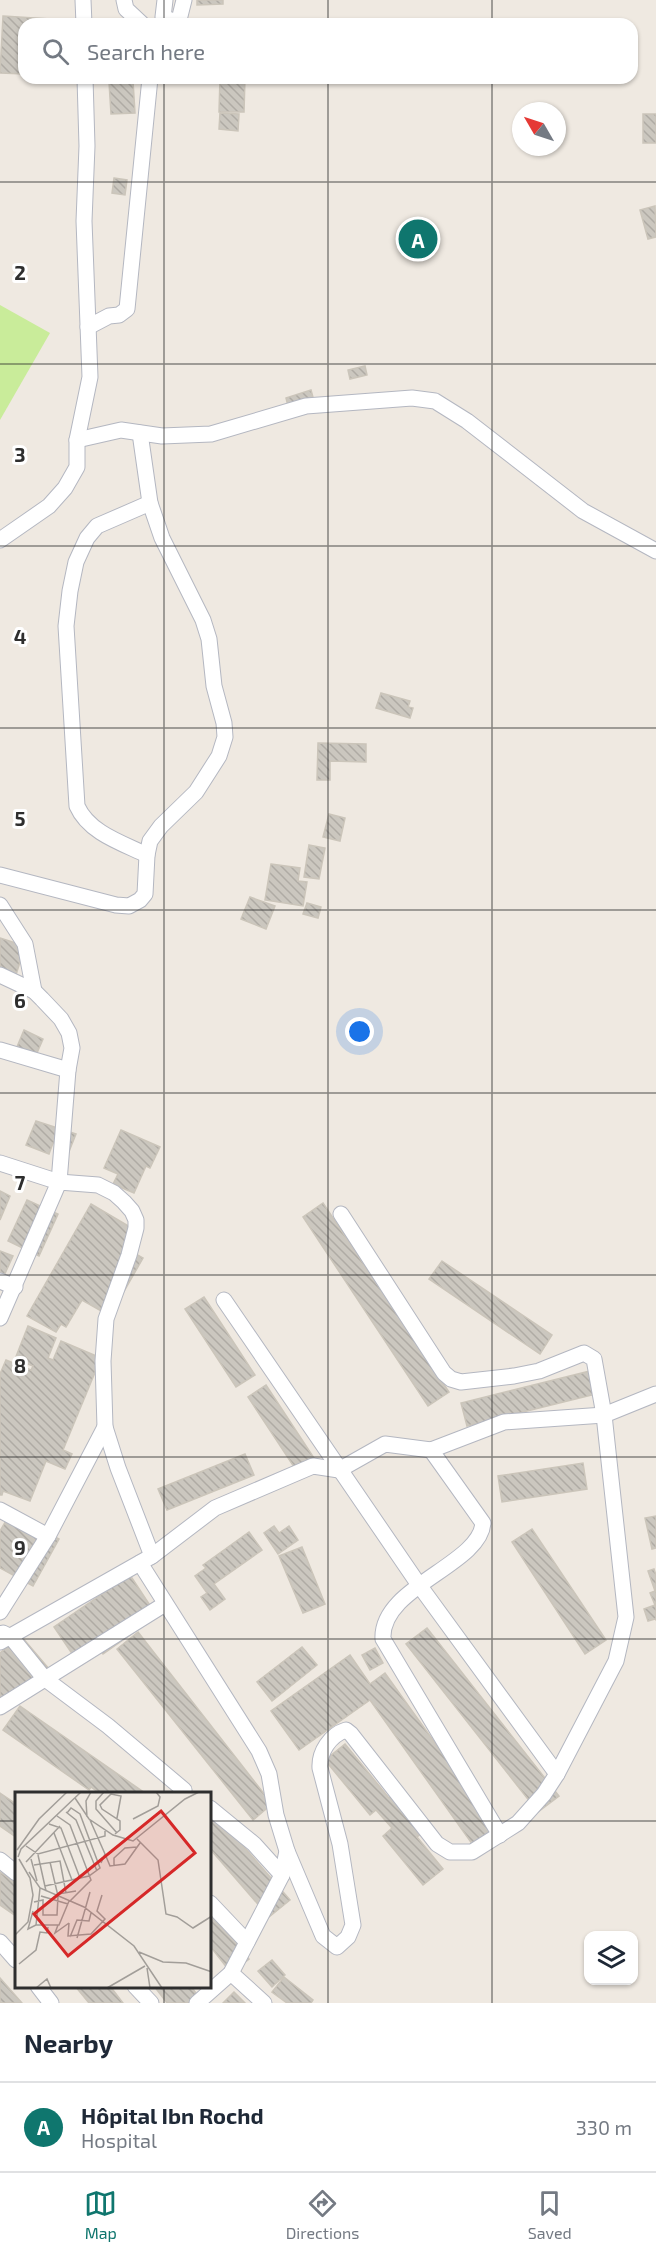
<!DOCTYPE html>
<html lang="en">
<head>
<meta charset="utf-8">
<style>
  body { margin:0; font-family:"Exo 2",sans-serif; background:#f2f2f3; color:#1f2937 }
  .controls { position:absolute; right:18px; bottom:18px; display:grid; overflow:hidden; border-radius:12px; box-shadow:0 2px 4px #0004 }
  .controls button { width:54px; height:54px; display:grid; place-items:center; padding:0; border:0; border-bottom:2px solid #e0e1e3; background:#fff; color:#1f2937; font:30px sans-serif }
  .compass { position:absolute; left:512px; top:102px; width:54px; height:54px; border-radius:50%; background:#fff; box-shadow:0 2px 4px #0004; rotate:309deg }
  .you { position:absolute; left:360px; top:1032px; width:21px; height:21px; margin:-15px; border:4px solid #fff; border-radius:50%; background:#1a73e8; box-shadow:0 0 0 9px #1a73e833 }
  .badge { display:grid; place-items:center; width:39px; height:39px; border-radius:50%; background:#0f766e; color:#fff; font-size:20px; font-weight:700 }
  .pin { position:absolute; translate:-50% -50%; border:3px solid #fff; box-shadow:0 2px 6px #0006 }
  .list { margin:0; padding:0; list-style:none }
  h2 { display:flex; justify-content:space-between; align-items:center; height:78px; margin:0; padding:0 24px; font-size:26px }
  h2 small { font-size:20px; font-weight:400; color:#747a83 }
  .list li { display:grid; grid-template-columns:39px 1fr auto; gap:18px; align-items:center; box-sizing:border-box; height:90px; padding:0 24px; border-top:2px solid #e0e1e3 }
  .list b { display:block; font-size:22px; white-space:nowrap }
  .list p { margin:0; font-size:20px; white-space:nowrap; color:#747a83 }
  .list em { font-size:20px; font-style:normal; color:#747a83 }
  .icon { flex:none; width:33px; height:33px; fill:none; stroke:currentColor; stroke-width:2; stroke-linecap:round; stroke-linejoin:round }
  .map { position:relative; flex:none; width:656px; height:2003px; overflow:hidden }
  .search { position:absolute; background:#fff; box-shadow:0 2px 4px #0004; left:18px; right:18px; top:18px; height:66px; display:flex; align-items:center; gap:15px; box-sizing:border-box; padding:0 21px; border-radius:18px; color:#747a83; font-size:22px }
  .sheet { height:168px; background:#fff }
  nav { display:flex; justify-content:space-around; align-items:center; box-sizing:border-box; height:84px; border-top:2px solid #e0e1e3; background:#fff; font-size:16px; color:#747a83 }
  nav a { display:grid; justify-items:center; gap:3px }
  nav .on { color:#0f766e }
  .map>svg:first-child { display:block }
  .pitch { fill:#c9ec9a }
  .building { fill:url(#building-back-hatch); stroke:#cbc5ba; stroke-width:1.5 }
  .lines { fill:none; stroke-linecap:round; stroke-linejoin:round }
  .minor-casing { stroke:#b4b7c1; stroke-width:17 }
  .minor { stroke:#fff; stroke-width:15 }
  .grid { fill:none; stroke:#2e2e2e; stroke-width:1.5; stroke-opacity:0.55 }
  .inset-road { fill:none; stroke:#a29e99; stroke-width:1.5 }
  .view { fill:#d62828; fill-opacity:0.15; stroke:#d62828; stroke-width:3 }
  .inset-edge { fill:none; stroke:#2e2e2e; stroke-width:3 }
  .grid-label { font-size:20px; text-anchor:middle; font-weight:bold; fill:#2e2e2e; stroke:#fff; stroke-width:6; stroke-linejoin:round; paint-order:stroke }
</style>
</head>
<body>
<div class="map">
<svg width="656" height="2003" viewBox="0 0 656 2003">
  <defs>
    <pattern id="building-back-hatch" width="6" height="6" patternUnits="userSpaceOnUse" patternTransform="scale(1.5)"><rect width="6" height="6" fill="#cbc7bf"/><path d="M-1 5l2 2M0 0l6 6M5-1l2 2" fill="none" stroke="#afaba4"/></pattern>
  </defs>
  <rect width="100%" height="100%" fill="#efe9e1"/>
  <!-- pitch -->
  <path class="pitch" d="M0,305l50,28 -50,87z"/>
  <!-- building -->
  <g class="building">
    <path d="M197,0h26v4l-26,1z"/>
    <path d="M3,16l63,4v4h-42v50l-24,-1z"/>
    <path d="M220,78h25l-1,34h-25z"/>
    <path d="M133,81l2,32 -24,1 -2,-32z"/>
    <path d="M220,113l19,1 -1,17 -19,-2z"/>
    <rect x="643" y="114" width="13" height="29"/>
    <path d="M114,178l13,2 -2,15 -13,-2z"/>
    <path d="M655,206l1,31 -8,2 -8,-29z"/>
    <path d="M365,366l2,9 -17,4 -2,-9z"/>
    <path d="M311,390l3,11 -25,9 -3,-12z"/>
    <path d="M381,693l29,8 -2,6 5,1 -3,10 -34,-10z"/>
    <path d="M318,743l48,1v18l-36,-1v19h-13z"/>
    <path d="M329,814l16,4 -5,23 -17,-4z"/>
    <path d="M309,845l16,3 -6,31 -15,-2z"/>
    <path d="M271,864l29,4 -2,13 9,1 -4,24 -38,-6z"/>
    <path d="M250,897l25,9 -9,23 -25,-10z"/>
    <path d="M307,903l14,4 -3,11 -15,-4z"/>
    <path d="M0,938l25,8 -10,32 -15,-5z"/>
    <path d="M24,1030l19,9 -10,23 -19,-8z"/>
    <path d="M36,1121l40,13 -10,25 -8,-14 -5,-2 -4,11 -23,-9z"/>
    <path d="M121,1130l39,17 -10,21 -4,-2 -12,27 -21,-9 5,-10 -14,-6z"/>
    <path d="M0,1191l10,5 -10,24z"/>
    <path d="M27,1200l31,14 -19,42 -31,-15z"/>
    <path d="M323,1203l126,189 -21,14 -125,-189z"/>
    <path d="M91,1204l46,27 -10,18 16,9 -33,58 -28,-16 -16,27 -5,-3 -5,8 -29,-16z"/>
    <path d="M0,1251l13,5 -11,24 -2,-1z"/>
    <path d="M442,1261l110,74 -12,19 -111,-75z"/>
    <path d="M204,1297l51,78 -19,12 -51,-78z"/>
    <path d="M28,1326l28,12 -8,20 5,2 8,-19 40,17 -38,92 9,4 -7,15 -19,-8 -16,40 -27,-10 -1,4h-2v-121l6,-14 25,10 2,-4 -18,-7z"/>
    <path d="M594,1370l6,23 -133,33 -6,-23z"/>
    <path d="M266,1385l48,73 -18,12 -48,-73z"/>
    <path d="M245,1454l9,21 -87,35 -9,-21z"/>
    <path d="M583,1463l4,26 -85,13 -4,-26z"/>
    <path d="M11,1512l48,27 -26,47 -33,-18v-37z"/>
    <path d="M656,1516v32l-4,1 -7,-31z"/>
    <path d="M274,1526l5,7 10,-7 9,14 -20,14 -14,-21z"/>
    <path d="M532,1529l74,111 -21,14 -73,-112z"/>
    <path d="M249,1532l13,18 -48,34 11,15 -15,11 -9,-13 6,-4 -12,-17 11,-8 -3,-3z"/>
    <path d="M302,1547l23,57 -22,9 -24,-57z"/>
    <path d="M654,1569l2,6v45l-1,-1 -7,2 -4,-12 11,-4 -5,-12 5,-2 -7,-20z"/>
    <path d="M130,1575l27,41 -54,38 -3,-4 -21,14 -25,-37z"/>
    <path d="M427,1628l132,168 -21,16 -132,-168z"/>
    <path d="M138,1632l134,172 -19,16 -136,-171z"/>
    <path d="M21,1636l35,41 -56,37v-61z"/>
    <path d="M302,1647l15,18 -45,36 -15,-19z"/>
    <path d="M375,1648l8,15 -13,7 -8,-15z"/>
    <path d="M350,1655l20,29 15,-11 118,165 -23,17 -110,-155 -71,50 -28,-39z"/>
    <path d="M20,1706l125,87h-46l-8,-6 -2,3 -86,-60z"/>
    <path d="M345,1744l44,54 6,-5 31,37 -9,7 26,32 -20,16 -40,-49 9,-8 -16,-18 -6,5 -45,-55z"/>
    <path d="M0,1793l16,11v33l-16,-11z"/>
    <path d="M212,1810l78,90 -21,17 -59,-68v-37z"/>
    <path d="M0,1872l16,11v33l-16,-11z"/>
    <path d="M210,1901l37,47 -4,3 6,8 -18,14 -21,-27z"/>
    <path d="M272,1960l13,15 -13,12 -14,-16z"/>
    <path d="M284,1977l29,23 -2,3h-24l-15,-11z"/>
    <path d="M0,1978l22,25h-22z"/>
    <path d="M75,1986h35l13,17h-34z"/>
    <path d="M154,1986h37l7,10 -9,7h-22z"/>
    <path d="M234,1992l11,11h-22z"/>
  </g>
  <g class="lines">
    <defs>
      <g id="minor">
        <path d="M83,0l1,24"/>
        <path d="M124,0l2,9 16,15"/>
        <path d="M165,0l-2,17 15,6"/>
        <path d="M178,24l6,-24"/>
        <path d="M88,327l21,-11 10,-1 8,-6 23,-231"/>
        <path d="M77,440l44,-10 41,6 49,-2 95,-28 106,-8 23,3 32,20 116,90 73,40"/>
        <path d="M0,540l49,-34 16,-18 12,-21v-27l13,-63 -6,-156 3,-75 -2,-68"/>
        <path d="M147,855c-25,-12 -58,-22 -70,-49l-11,-180 4,-35 6,-29 11,-24 10,-12 53,-23"/>
        <path d="M0,875l116,30 13,1 11,-6 5,-6 2,-39 3,-14 11,-15 35,-34 23,-36 6,-19 -1,-14 -10,-37 -5,-47 -6,-19 -41,-82 -12,-35 -10,-70"/>
        <path d="M0,905l25,39 9,47"/>
        <path d="M0,975l34,16 8,8 19,20 8,14 3,15 -4,22 -9,112 -59,136"/>
        <path d="M0,1050l68,20"/>
        <path d="M0,1163l59,19 39,3 16,8 10,9 8,9 4,9v8l-7,27 -23,64 -3,42 2,66 13,41 34,88"/>
        <path d="M0,1281l15,6"/>
        <path d="M224,1300l195,285 138,189"/>
        <path d="M431,1450l52,73c-3,42 -103,64 -100,116l117,196"/>
        <path d="M0,1510l48,26"/>
        <path d="M140,1563l119,188 10,23 7,41 11,36 -5,24 -51,98 -34,30"/>
        <path d="M0,1612l48,-76 57,-109"/>
        <path d="M3,1633l8,4 33,41 64,48 76,64 -1,3"/>
        <path d="M0,1642l152,-86 63,-48 98,-42 26,4 46,-26 46,6 73,-28 100,-7 52,-21"/>
        <path d="M0,1707l165,-103"/>
        <path d="M210,1808l44,36 28,31"/>
        <path d="M287,1851l36,85 14,11 11,-10 5,-12 -13,-81 -20,-76c-1,-16 10,-33 26,-38l5,4 86,110 13,8h22l46,-29 26,-29 13,-20 59,-113 10,-44 -22,-202 -10,-56 -10,-6 -45,18 -25,5 -53,6 -10,-3 -7,-6 -103,-159"/>
        <path d="M0,1860l16,13"/>
        <path d="M210,1903l37,39"/>
        <path d="M0,1942l16,18"/>
        <path d="M231,1973l33,30"/>
        <path d="M38,1986l13,17"/>
        <path d="M135,1986l16,17"/>
      </g>
    </defs>
    <!-- minor casing -->
    <use href="#minor" class="minor-casing"/>
    <!-- minor -->
    <use href="#minor" class="minor"/>
  </g>
  <!-- grid -->
  <path class="grid" d="M164,0v24M328,0v24M492,0v24M164,78v1715M328,78v1925M492,78v1925M0,182h656M0,364h656M0,546h656M0,728h656M0,910h656M0,1093h656M0,1275h656M0,1457h656M0,1639h656M0,1821h16M210,1821h446M164,1986v17"/>
  <!-- overview -->
  <g transform="translate(15 1792)">
    <rect width="196" height="196" fill="#efe9e1"/>
    <path class="inset-road" d="M89,0l-8,9v8l21,24M60,6l14,21 24,16 20,6 52,-42 14,-7M51,20l10,8 21,51M42,24l13,9 21,55 -21,21M72,25l-1,-16 5,-9M118,27l25,-13 2,-9 -4,-5M75,28l15,34 -4,9M34,32l12,4 19,50M39,41l18,47M100,42l5,-4v-9l-18,-12 -2,-4 11,-11 10,2 -4,22M122,47l21,21 8,54 11,3 16,11 19,-12M11,54l12,8 67,-18v-5M2,58l22,-31 28,-27M90,62l5,12 15,-2 15,-21M23,63l8,36M3,65l3,-8 60,-57M16,67l6,22M11,70l34,-36M19,73l26,-4 6,32M99,73v-7l11,-10 12,-1M14,80l11,16 44,19 50,39 28,42M30,94l44,-10 11,-8 -20,-54 -9,-6 -4,5M43,102l18,-3M26,104l27,8M19,110l9,-2v15h14l1,-19 -8,-34M18,119l-5,18 8,-4 4,-37M54,131l-1,13 23,-2 14,-15 -8,-8 5,-16M21,133h23l10,-24M43,133l-3,8 14,-10M0,143l13,-13 5,-27 -3,-17 -11,-19M55,145l7,-17 12,1 2,-8M62,146l13,-46M124,160l24,10 23,1 26,9M4,172l17,-14 4,-18 7,1 1,-6M132,176l3,20M21,196l11,-9 4,9M92,196l38,-22"/>
    <path class="view" d="M146,19l34,42 -127,103 -34,-42z"/>
    <rect width="196" height="196" class="inset-edge"/>
  </g>
  <g class="grid-label">
    <text x="20" y="280">2</text>
    <text x="20" y="462">3</text>
    <text x="20" y="644">4</text>
    <text x="20" y="826">5</text>
    <text x="20" y="1008">6</text>
    <text x="20" y="1190">7</text>
    <text x="20" y="1373">8</text>
    <text x="20" y="1555">9</text>
  </g>
</svg>
<div class="controls">
<button><svg class="icon" aria-label="layers" viewBox="0 0 24 24"><path d="M12 4l9 5-9 5-9-5zM3 14l9 5 9-5"/></svg></button>
</div>
<svg class="compass" viewBox="-18 -18 36 36"><path d="M0-13l5 13h-10z" fill="#e53935"/><path d="M0 13l5-13h-10z" fill="#747a83"/></svg>
<div class="you"></div>
<div class="pin badge" style="left:418px;top:239px">A</div>
<div class="search"><svg class="icon" aria-label="search" viewBox="0 0 24 24"><circle cx="10" cy="10" r="6"/><path d="M15 15l6 6"/></svg>Search here</div>
</div>
<section class="sheet">
<h2>Nearby<small></small></h2>
<ul class="list">
<li><span class="badge">A</span><div><b>Hôpital Ibn Rochd</b><p>Hospital</p></div><em>330 m</em></li>
</ul>
</section>
<nav>
<a class="on"><svg class="icon" aria-label="map" viewBox="0 0 24 24"><path d="M3 6l6-2 6 2 6-2v14l-6 2-6-2-6 2zM9 4v14M15 6v14"/></svg>Map</a>
<a><svg class="icon" aria-label="directions" viewBox="0 0 24 24"><path d="M12 3l9 9-9 9-9-9zM9 14v-3h6M13 9l2 2-2 2"/></svg>Directions</a>
<a><svg class="icon" aria-label="saved" viewBox="0 0 24 24"><path d="M7 4h10v16l-5-4-5 4z"/></svg>Saved</a>
</nav>
</body>
</html>
